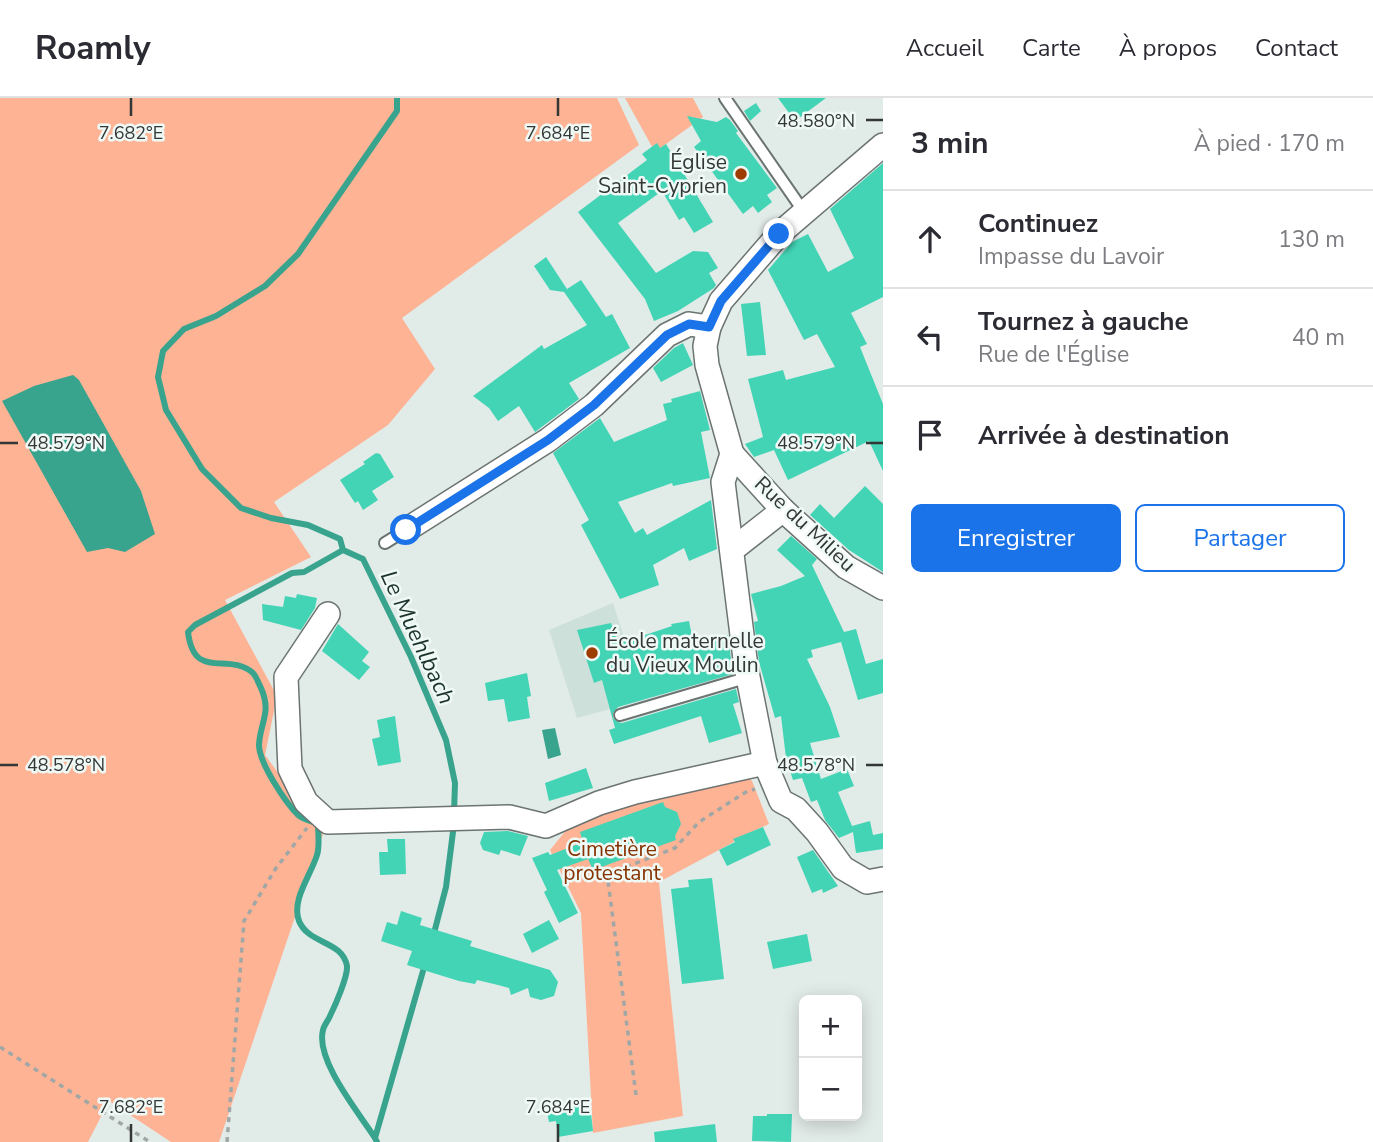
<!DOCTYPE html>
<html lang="fr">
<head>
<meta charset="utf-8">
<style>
  body { margin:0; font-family:"Nunito Sans",sans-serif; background:#f2f2f3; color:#2b2b33 }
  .controls { position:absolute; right:21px; bottom:21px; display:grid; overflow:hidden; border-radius:10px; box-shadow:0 4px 18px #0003 }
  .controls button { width:63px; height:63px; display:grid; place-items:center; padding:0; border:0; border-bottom:2px solid #e1e1e2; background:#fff; color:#2b2b33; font:35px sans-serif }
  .stop { position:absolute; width:21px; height:21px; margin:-16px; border:5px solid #1a73e8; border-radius:50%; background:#fff }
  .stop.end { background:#1a73e8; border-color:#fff; box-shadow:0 2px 7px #0008 }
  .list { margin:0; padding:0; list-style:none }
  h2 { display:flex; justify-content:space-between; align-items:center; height:91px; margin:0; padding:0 28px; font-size:30px }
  h2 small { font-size:23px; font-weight:400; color:#7c7c81 }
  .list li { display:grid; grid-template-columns:46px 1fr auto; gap:21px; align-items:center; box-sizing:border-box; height:98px; padding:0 28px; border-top:2px solid #e1e1e2 }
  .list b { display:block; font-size:26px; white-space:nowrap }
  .list p { margin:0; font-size:23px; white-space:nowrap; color:#7c7c81 }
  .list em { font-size:23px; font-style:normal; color:#7c7c81 }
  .actions { display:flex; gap:14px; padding:21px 28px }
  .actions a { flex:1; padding:16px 0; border:2px solid #1a73e8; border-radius:10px; text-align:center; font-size:24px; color:#1a73e8 }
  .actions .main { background:#1a73e8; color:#fff }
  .icon { flex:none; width:38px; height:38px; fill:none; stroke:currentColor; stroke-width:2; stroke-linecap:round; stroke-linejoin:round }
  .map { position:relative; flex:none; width:883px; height:1044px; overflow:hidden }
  header { display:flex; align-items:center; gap:42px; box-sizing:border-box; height:98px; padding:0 35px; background:#fff; border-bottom:2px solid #e1e1e2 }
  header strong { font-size:33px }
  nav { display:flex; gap:38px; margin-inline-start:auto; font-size:24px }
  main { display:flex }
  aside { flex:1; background:#fff }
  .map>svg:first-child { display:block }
  .built { fill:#cee0da }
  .green { fill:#feb395 }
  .water { fill:#38a48d }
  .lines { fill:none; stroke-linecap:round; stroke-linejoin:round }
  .stream { stroke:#38a48d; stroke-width:6 }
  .building { fill:#43d4b6 }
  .service-casing { stroke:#6b7471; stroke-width:14 }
  .minor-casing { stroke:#6b7471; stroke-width:26 }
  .path { stroke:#a0a7a5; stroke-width:3.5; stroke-dasharray:5 5; stroke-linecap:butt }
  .service { stroke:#fff; stroke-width:10 }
  .minor { stroke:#fff; stroke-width:23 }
  .route { stroke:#1a73e8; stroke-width:9 }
  .ticks { fill:none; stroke:#333736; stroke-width:2.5 }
  .poi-dot { fill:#9e3b00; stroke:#eff9f6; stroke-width:2.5 }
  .labels { text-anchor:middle; stroke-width:5; stroke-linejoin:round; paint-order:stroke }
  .poi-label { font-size:21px; fill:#333736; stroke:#eff9f6; text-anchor:end }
  .street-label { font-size:21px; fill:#333736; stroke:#eff9f6 }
  .park-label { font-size:21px; fill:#873201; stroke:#eff9f6 }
  .water-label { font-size:23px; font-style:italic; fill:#1c332d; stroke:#eff9f6 }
  .ticks-label { font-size:18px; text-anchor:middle; fill:#333736; stroke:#eff9f6; stroke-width:5; stroke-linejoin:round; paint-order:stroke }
</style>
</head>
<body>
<header>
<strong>Roamly</strong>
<nav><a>Accueil</a><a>Carte</a><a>À propos</a><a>Contact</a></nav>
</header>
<main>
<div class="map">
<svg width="883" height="1044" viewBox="0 0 883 1044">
  <rect width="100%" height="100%" fill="#e1ebe8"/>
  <!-- built -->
  <path class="built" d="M613,505l31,97 -67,18 -28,-88z"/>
  <!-- green -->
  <g class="green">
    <path d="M0,0h617l22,47 -237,173 33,51 -47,56 -114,77 37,55 -86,43 52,96 -12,59 58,79 -104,308h-48l-62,-41 -21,41h-88z"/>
    <path d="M625,0h68l10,19 -48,35z"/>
    <path d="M745,677l7,6 17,43 -35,16v2l-75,40 24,234 -90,17 -12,-220 -31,-63 22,-27 15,-9z"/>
  </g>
  <!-- water -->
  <g class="water">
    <path d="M73,277l6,5 62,111 14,43 -30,18 -17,-4 -21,4 -85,-151 32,-15z"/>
    <path d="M555,630l6,27 -13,4 -6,-29z"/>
  </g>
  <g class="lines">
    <!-- stream -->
    <g class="stream">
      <path d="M397,0v13l-99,143 -33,32 -49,30 -32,13 -21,22 -5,26 8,33 36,59 39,39 30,10 37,7 32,14 3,11 20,9 48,98 35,83 9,43 -1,30"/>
      <path d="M343,452l-39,22 -12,1 -97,52 -7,7c6,50 40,19 65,41 3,3 6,11 8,15 11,25 -1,34 -2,57 0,18 27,58 39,70 5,5 14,6 20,9 0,10 2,22 -1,31 -6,20 -26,45 -18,66 10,24 43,19 48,45 1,10 -12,40 -17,50 -2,5 -6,9 -7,14 -8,30 36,83 52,108"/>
      <path d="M433,839l13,-50 8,-63"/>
      <path d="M377,1044l-2,-4 50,-174"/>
    </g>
  </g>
  <!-- building -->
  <g class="building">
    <path d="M778,0h48l-31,23z"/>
    <path d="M756,5l5,8 -11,10 -6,-10z"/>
    <path d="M687,18l30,6 9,-5 4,3 8,11 -2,2 41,55 -10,7 5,7 -14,11 -5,-7 -10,8 -49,-67 7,-6z"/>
    <path d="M657,45l3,5 6,-4 47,78 -19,11 -10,-16 -5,3 -17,-29 -44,32 38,50 37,-22 15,1 10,16 -9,5 7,12 -2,3 -36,23 -24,10 -9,-22 -67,-87 69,-52 -5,-6z"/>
    <path d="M883,65v134l-32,16 16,31 -7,3 23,57v67l-14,-30 -81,39 -14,-30 -20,7 -9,-13 18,-7 -15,-58 35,-9 3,10 49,-13 -18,-33 -13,6 -36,-70 24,-28 16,-8 20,38 26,-14 -24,-49z"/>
    <path d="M546,159l21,32 14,-9 25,37 6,-3 18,34 -61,35 10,16 -44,33 -16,-26 -21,15 -9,-13 -16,-12 69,-51 2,4 43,-24 -23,-33 -14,-2 -16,-24z"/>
    <path d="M760,204l6,53 -19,1 -6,-52z"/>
    <path d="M683,245l10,22 -32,17 -8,-14 21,-20z"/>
    <path d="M700,293l10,39 -9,2 9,46 -37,8 -1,-3 -54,19 17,31 8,-5 4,7 64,-35 6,49 -28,12 -5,-13 -31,17 6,20 -39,14 -39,-74 8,-5 -36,-67 47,-35 14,24 53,-22 -4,-16 9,-2 -1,-3z"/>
    <path d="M376,355l4,1 14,23 -22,14 6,9 -15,10 -5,-9 -3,2 -15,-23 25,-16 -2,-2z"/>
    <path d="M865,388l18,18v68l-34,-22 -39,-35 10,-11 14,14z"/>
    <path d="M791,438l26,23 -5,6 32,67 12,-3 10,35 17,-5v34l-25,7 -17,-58 -30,8 2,7 -6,2 23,48 10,30 -30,6 11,36 26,-10 7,17 -16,6 14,34 18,-5 3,14 10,-2v16l-27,4 -3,-21 -14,6 -14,-18 -8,-20 -6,2 -9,-24 -9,2 -7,-22 -5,-42 -6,2 -16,-56 -5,-40 4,-1 -7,-27 30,-8 24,-10 -28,-26z"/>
    <path d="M297,496l20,4 -2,10 -14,22 -38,-10 -1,-16 21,3 2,-11 11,2z"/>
    <path d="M689,523l4,20 35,-6 5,39 -115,33 -5,6v5l5,4 4,1 114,-34 3,13 -6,2 9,29 -33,10 -8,-27 -87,28 -5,-14 6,-2 -13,-48 -8,3 -17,-53 34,-7 7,20 6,-2v1l48,-16 -1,-2z"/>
    <path d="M338,526l31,28 -7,9 8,6 -11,13 -37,-29z"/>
    <path d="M527,575l4,23 -4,1 3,21 -22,4 -4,-23 -16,2 -3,-18z"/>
    <path d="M395,618l6,46 -23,4 -6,-27 8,-2 -3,-17z"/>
    <path d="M586,670l7,20 -44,13 -4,-18z"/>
    <path d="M663,704l2,5 12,5 4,12 -6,12 1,4 -83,30 -5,-11 -31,11 21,43 -19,10 -15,-31 3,-2 -15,-32 16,-6 2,3 33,-13 -3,-10z"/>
    <path d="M763,729l8,18 -44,21 -8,-16 16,-8 -2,-3z"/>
    <path d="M508,733l20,5 -8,20 -19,-6 -2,5 -16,-5 -3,-7 4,-11z"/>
    <path d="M387,741h18l1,35 -26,1 -1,-23h9z"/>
    <path d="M813,752l25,36 -15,7 -1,-4 -10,4 -15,-36z"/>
    <path d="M712,780l12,101 -42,5 -11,-95 18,-2 -1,-7z"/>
    <path d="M401,813l21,7 -2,7 52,16 -2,5 80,24 8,12 -4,14 -13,4 -11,-3 -2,-9 -17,7 -2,-7 -11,-3 -21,-5 -2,4 -16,-3 -52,-16 5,-14 -31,-10 6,-19 10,3z"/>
    <path d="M549,822l10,19 -27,14 -9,-19z"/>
    <path d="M807,836l5,27 -39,8 -6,-27z"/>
    <path d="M580,1003l3,13 8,-1 2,18 -35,6 -2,-16 -7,1 -3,-15z"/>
    <path d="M767,1016h25l-1,28 -39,-1 1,-25h14z"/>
    <path d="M715,1026l2,18h-62l-1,-10z"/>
  </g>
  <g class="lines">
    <defs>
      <g id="service">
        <path d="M725,0l79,114"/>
        <path d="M385,445l21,-13"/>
        <path d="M620,617l129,-38"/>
      </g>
      <g id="minor">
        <path d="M883,47l-104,89 -58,67 -12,26 -4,19 2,19 25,89 -9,28 23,185 19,96 16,38 15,8 21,23 26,36 24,14 16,-3"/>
        <path d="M732,356l51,56 63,57 37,21"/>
        <path d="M406,432l142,-90 46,-35 73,-70 22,-11 20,3"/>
        <path d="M732,452l51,-40"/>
        <path d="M328,516l-42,63 4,92 16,33 22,20 181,-5 37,9 53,-23 36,-11 130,-29"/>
      </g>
    </defs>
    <!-- service casing -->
    <use href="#service" class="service-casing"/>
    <!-- minor casing -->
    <use href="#minor" class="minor-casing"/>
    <!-- path -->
    <g class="path">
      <path d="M0,949l150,95"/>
      <path d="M636,997l-28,-214 5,-9 62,-24 24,-26 47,-30 9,-3"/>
      <path d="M227,1044l17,-221 32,-53 31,-40"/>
    </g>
    <!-- service -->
    <use href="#service" class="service"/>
    <!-- minor -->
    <use href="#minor" class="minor"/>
  </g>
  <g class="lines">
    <!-- route -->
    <path class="route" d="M406,432l142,-90 46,-35 73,-70 22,-11 20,3 12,-26 58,-67"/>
  </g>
  <!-- ticks -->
  <path class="ticks" d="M131,0v18M558,0v18M866,22h17M0,345h18M866,345h17M0,667h18M866,667h17M131,1026v18M558,1026v18"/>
  <!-- markers -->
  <g class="poi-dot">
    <circle cx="741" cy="76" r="7"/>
    <circle cx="592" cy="555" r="7"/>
  </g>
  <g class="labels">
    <!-- poi labels -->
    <g class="poi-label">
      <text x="727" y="71">Église<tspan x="727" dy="24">Saint-Cyprien</tspan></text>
      <text x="606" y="550" text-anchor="start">École maternelle<tspan x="606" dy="24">du Vieux Moulin</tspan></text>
    </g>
    <!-- street labels -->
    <g class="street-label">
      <text transform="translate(805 426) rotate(43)" y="7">Rue du Milieu</text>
    </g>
    <!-- park labels -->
    <g class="park-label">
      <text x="612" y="758">Cimetière<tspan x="612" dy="24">protestant</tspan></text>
    </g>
    <!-- water labels -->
    <g class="water-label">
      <text transform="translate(418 539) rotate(65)" y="8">Le Muehlbach</text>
    </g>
  </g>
  <g class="ticks-label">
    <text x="816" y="29">48.580°N</text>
    <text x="131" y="41">7.682°E</text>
    <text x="558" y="41">7.684°E</text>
    <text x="66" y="351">48.579°N</text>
    <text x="816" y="351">48.579°N</text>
    <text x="66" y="673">48.578°N</text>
    <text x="816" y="673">48.578°N</text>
    <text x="131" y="1015">7.682°E</text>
    <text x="558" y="1015">7.684°E</text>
  </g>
</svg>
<div class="controls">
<button>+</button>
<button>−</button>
</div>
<div class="stop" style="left:406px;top:432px"></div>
<div class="stop end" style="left:779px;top:136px"></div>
</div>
<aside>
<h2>3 min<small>À pied · 170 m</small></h2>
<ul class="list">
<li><svg class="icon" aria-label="ahead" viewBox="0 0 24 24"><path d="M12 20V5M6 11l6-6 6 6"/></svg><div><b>Continuez</b><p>Impasse du Lavoir</p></div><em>130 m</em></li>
<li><svg class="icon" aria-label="left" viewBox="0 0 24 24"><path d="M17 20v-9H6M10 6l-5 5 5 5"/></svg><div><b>Tournez à gauche</b><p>Rue de l'Église</p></div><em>40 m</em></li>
<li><svg class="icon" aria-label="arrive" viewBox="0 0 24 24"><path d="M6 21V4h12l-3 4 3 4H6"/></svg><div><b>Arrivée à destination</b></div></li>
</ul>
<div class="actions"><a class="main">Enregistrer</a><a>Partager</a></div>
</aside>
</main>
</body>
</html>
